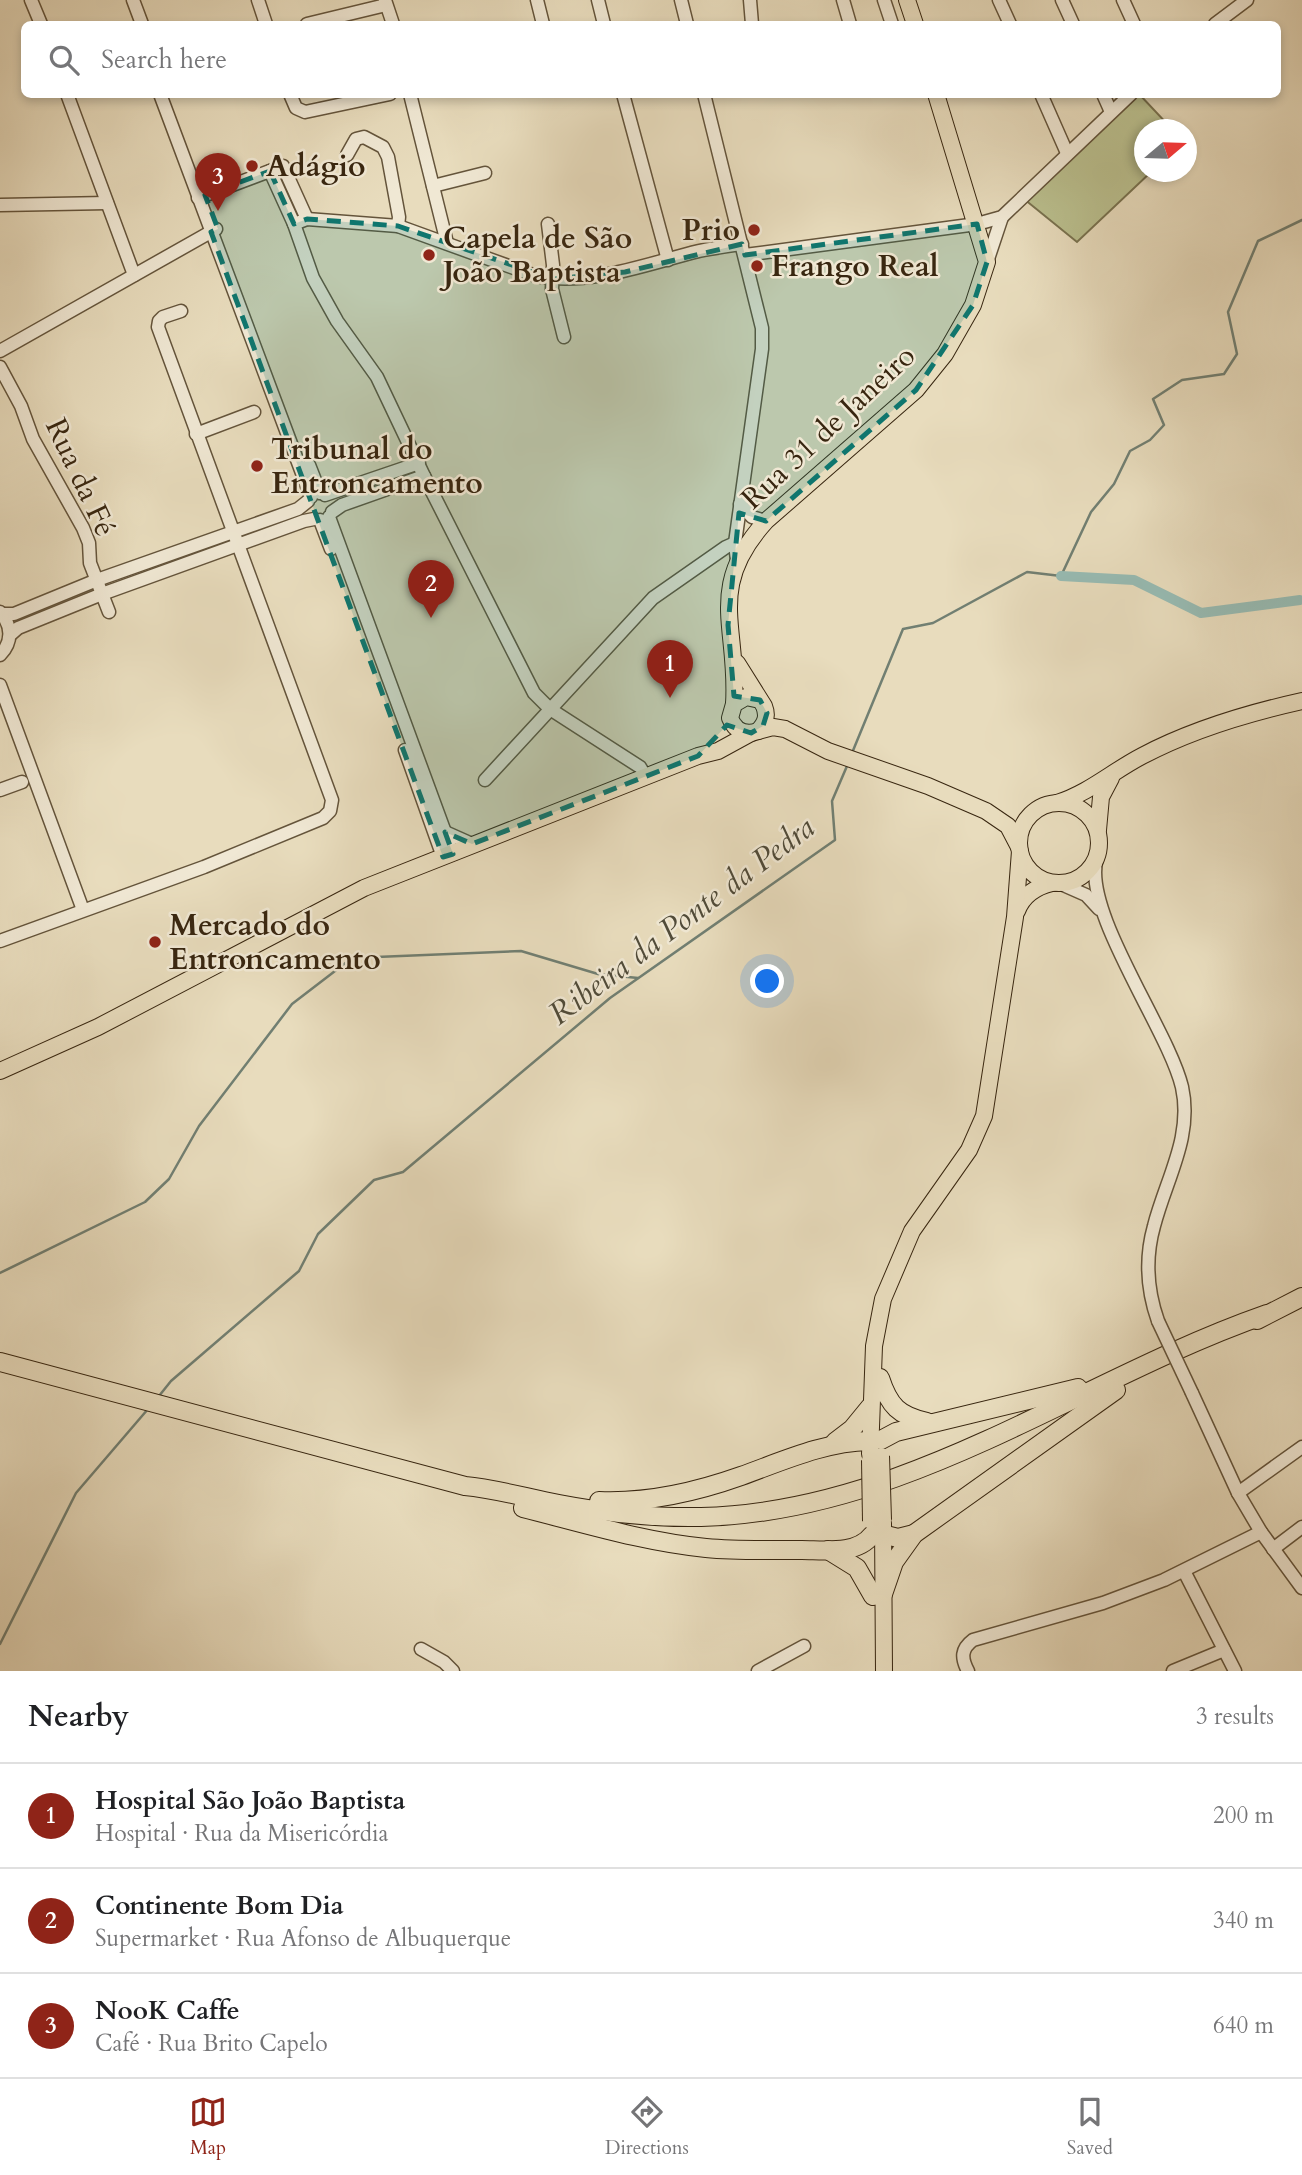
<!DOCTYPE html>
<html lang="en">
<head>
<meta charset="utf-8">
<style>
  body { margin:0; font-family:Cardo,serif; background:#f6f6f6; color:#202124 }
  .compass { position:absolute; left:1134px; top:119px; width:63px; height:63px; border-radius:50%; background:#fff; box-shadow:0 4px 10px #0003; rotate:71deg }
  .you { position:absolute; left:768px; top:982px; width:24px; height:24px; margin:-18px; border:5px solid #fff; border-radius:50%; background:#1a73e8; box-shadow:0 0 0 10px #1a73e833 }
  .badge { display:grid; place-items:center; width:46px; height:46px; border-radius:50%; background:#8f2418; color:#fff; font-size:23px; font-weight:700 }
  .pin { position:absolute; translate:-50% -58px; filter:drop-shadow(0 2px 4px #0008) }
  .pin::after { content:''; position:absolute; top:37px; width:24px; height:21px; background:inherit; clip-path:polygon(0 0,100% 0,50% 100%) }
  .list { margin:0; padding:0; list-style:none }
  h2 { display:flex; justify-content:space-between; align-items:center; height:91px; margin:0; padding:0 28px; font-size:30px }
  h2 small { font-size:23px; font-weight:400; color:#757577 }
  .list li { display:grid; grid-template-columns:46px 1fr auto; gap:21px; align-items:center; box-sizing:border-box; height:105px; padding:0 28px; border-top:2px solid #e0e0e0 }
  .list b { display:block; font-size:26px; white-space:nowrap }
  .list p { margin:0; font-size:23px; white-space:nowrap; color:#757577 }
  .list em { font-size:23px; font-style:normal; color:#757577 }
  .icon { flex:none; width:38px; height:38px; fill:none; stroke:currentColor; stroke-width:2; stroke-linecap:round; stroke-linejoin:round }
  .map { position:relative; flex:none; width:1302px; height:1671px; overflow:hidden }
  .search { position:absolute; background:#fff; box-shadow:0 4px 10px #0003; left:21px; right:21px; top:21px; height:77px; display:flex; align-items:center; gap:18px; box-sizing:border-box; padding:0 24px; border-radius:10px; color:#757577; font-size:26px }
  .sheet { height:406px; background:#fff }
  nav { display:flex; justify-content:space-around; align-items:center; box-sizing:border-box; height:98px; border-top:2px solid #e0e0e0; background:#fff; font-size:19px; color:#757577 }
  nav a { display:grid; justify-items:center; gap:4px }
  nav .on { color:#8f2418 }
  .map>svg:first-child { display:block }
  .green { fill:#babf8e; stroke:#79724f; stroke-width:2 }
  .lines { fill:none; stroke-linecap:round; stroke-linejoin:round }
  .stream { stroke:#717f72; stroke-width:2.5 }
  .canal { stroke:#97bbb3; stroke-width:10 }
  .minor-casing { stroke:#64543b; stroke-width:15 }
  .major-casing { stroke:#382610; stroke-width:18 }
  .highway-casing { stroke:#382610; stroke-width:20 }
  .minor { stroke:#f0e8d4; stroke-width:12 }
  .major { stroke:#e8dcbd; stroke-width:16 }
  .highway { stroke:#e8dcbd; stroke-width:18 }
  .minor-bridge-casing { stroke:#64543b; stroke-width:15; stroke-linecap:butt }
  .major-bridge-casing { stroke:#382610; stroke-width:18; stroke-linecap:butt }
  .minor-bridge { stroke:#f0e8d4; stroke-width:12 }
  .major-bridge { stroke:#e8dcbd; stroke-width:16 }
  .marked { fill:#0f766e; fill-opacity:0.2; stroke:#0f766e; stroke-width:5; stroke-dasharray:14 9; stroke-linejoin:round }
  .poi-dot { fill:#8f2418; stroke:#f0e8d4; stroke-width:2.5 }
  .labels { text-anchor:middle; stroke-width:5; stroke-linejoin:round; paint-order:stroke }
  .poi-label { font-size:30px; font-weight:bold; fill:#382610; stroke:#f0e8d4; text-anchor:start }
  .street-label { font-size:30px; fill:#382610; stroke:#f0e8d4 }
  .water-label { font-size:32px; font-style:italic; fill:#504b39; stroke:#f0e8d4 }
</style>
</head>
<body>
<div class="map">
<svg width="1302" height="1671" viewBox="0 0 1302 1671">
  <rect width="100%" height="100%" fill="#e8dcbd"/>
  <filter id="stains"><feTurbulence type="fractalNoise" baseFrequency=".00286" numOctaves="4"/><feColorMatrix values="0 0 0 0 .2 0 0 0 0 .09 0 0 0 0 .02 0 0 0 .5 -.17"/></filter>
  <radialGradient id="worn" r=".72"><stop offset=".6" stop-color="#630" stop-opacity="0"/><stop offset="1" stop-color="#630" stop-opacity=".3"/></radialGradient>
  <!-- green -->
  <path class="green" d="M1135,95h5l32,34 -28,1v42h7l-74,70 -53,-43z"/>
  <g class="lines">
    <!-- stream -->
    <g class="stream">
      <path d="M852,753l51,-124 30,-6 94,-51 34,4 30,-64 23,-28 16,-33 20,-11 14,-15 -11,-26 29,-19 42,-6 13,-20 -9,-42 30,-71 44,-21"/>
      <path d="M0,1273l145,-71 24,-23 30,-53 93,-122 60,-46 169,-7 77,23 40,4"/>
      <path d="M159,1396l12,-15 128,-110 19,-37 56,-54 29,-8 207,-174 225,-158 -3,-39 15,-35"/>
      <path d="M0,1644l76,-151 72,-84"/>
    </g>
    <!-- canal -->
    <path class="canal" d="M1061,576l73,4 67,33 99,-13"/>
    <defs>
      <g id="minor">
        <path d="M31,0l10,24"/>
        <path d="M133,0l9,24"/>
        <path d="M258,0l8,24"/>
        <path d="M385,0l8,24"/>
        <path d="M537,0l6,24"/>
        <path d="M598,0l6,24"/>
        <path d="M681,0l6,24"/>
        <path d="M750,0l2,24"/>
        <path d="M843,0l7,24"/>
        <path d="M884,0l8,24"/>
        <path d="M999,0l11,24"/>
        <path d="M1062,0l11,24"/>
        <path d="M1123,0l11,24"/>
        <path d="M307,24l79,-19"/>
        <path d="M1215,24l32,-24"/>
        <path d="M67,94l67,181"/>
        <path d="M160,94l151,403"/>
        <path d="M290,94l6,14 9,4 85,-18"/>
        <path d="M410,94l37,149"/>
        <path d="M623,94l45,166"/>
        <path d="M704,94l58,234v21l-27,194 2,18"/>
        <path d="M1041,94l26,59"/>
        <path d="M1103,94l8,18"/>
        <path d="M347,155l9,-16 8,-2 19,10 5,10 11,60 -1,9"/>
        <path d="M270,171l24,53 13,-5 91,7 138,50c56,10 110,-12 163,-25 14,-3 29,-5 43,-7"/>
        <path d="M433,186l52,-13"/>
        <path d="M198,198l85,-32 24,53"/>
        <path d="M0,205l107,-2"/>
        <path d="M294,224l19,54 24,43 40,56 47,99 110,217 16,16 90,58 6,10"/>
        <path d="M548,224l5,41 -1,24 12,48"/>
        <path d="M745,255l232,-31 25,-7 129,-123"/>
        <path d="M987,262l15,-45"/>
        <path d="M0,351l216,-122"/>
        <path d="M0,367l21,39 12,33 50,89 6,15 1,20 19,49"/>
        <path d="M196,434l58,-22"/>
        <path d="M309,465l11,28"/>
        <path d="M325,495l94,-32"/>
        <path d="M740,504l12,13 14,4"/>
        <path d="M332,512l10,-7 82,-29"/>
        <path d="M329,517l124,337"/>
        <path d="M320,520l11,29"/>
        <path d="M0,612c12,13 13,30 0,43"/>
        <path d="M2,614h12l83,-34 201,-71 10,-8"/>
        <path d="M10,635l8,-7 84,-34 202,-73 10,-2"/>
        <path d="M0,685l83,225"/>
        <path d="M405,750l38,107"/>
        <path d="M485,780l168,-182 73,-51 9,-4"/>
        <path d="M0,790l22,-8"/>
        <path d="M445,832l27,12"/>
        <path d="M1097,858c-16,52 71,171 85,229 11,50 -16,92 -28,139 -9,32 -7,64 4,95"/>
        <path d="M1061,884l25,11 13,14"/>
        <path d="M0,941l204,-74 119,-49 7,-7 2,-11 -174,-473 1,-6 4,-4 18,-6"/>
        <path d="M1192,1393l46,100 23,39 41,56"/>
        <path d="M1238,1493l64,-46"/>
        <path d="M1273,1549l29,-22"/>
        <path d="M1184,1571l51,100"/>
        <path d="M421,1649l23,13 9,9"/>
        <path d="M758,1671l46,-25"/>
        <path d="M968,1671c-7,-13 -7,-22 5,-31l130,-37 61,-23 97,-48"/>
        <path d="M1173,1671l51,-21"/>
      </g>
      <g id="major">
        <path d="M907,0l8,24"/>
        <path d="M737,663l27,43c4,10 2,17 -6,25 -13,5 -23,0 -28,-13l4,-14 12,-7 14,3"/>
        <path d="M734,704c5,-77 -29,-116 32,-183l150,-131 29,-36 28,-49 14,-43 -51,-168"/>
        <path d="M758,731l15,-4 12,2 43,22 100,35 58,25 22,15 11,21"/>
        <circle cx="1059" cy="843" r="40"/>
        <path d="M1057,803c32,-10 56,-32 85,-47 49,-26 106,-43 160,-55"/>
        <path d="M1098,830l3,-33 10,-19"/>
        <path d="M1017,911c6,-16 18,-24 35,-28"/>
        <path d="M0,1071l98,-44 266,-139 334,-132 20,-5 33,-18"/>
        <path d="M870,1454l4,-108 9,-47 29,-68 57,-81 15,-34 31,-199 5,-66"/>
        <path d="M883,1523l1,148"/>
      </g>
      <g id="highway">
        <path d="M1257,1320l45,-23"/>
        <path d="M0,1362l465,124c32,3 62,12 94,18 47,9 94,14 142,13 207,-5 377,-137 566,-203"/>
        <path d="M880,1378c9,28 19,38 47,44"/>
        <path d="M881,1440l15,-8 182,-44"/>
        <path d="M835,1442l17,-13 18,-22"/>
        <path d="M599,1501c48,2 97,-9 142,-25 42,-15 83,-34 128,-35"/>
        <path d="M523,1508c60,15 121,34 183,40 32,3 64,2 96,2 22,0 55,5 70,-15"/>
        <path d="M882,1534l16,4 16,-4"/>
        <path d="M828,1550l29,18 16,28"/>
        <path d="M883,1594l11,-32 20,-28 202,-144"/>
      </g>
    </defs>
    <!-- minor casing -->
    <use href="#minor" class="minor-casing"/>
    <!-- major casing -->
    <use href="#major" class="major-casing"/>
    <!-- highway casing -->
    <use href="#highway" class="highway-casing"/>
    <!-- minor -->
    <use href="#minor" class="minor"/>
    <!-- major -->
    <use href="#major" class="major"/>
    <!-- highway -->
    <use href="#highway" class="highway"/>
    <defs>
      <path id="minor-bridge" d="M1158,1321l34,72"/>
      <g id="major-bridge">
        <path d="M881,1456l2,64"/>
        <path d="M870,1460l1,61"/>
      </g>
    </defs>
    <!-- minor-bridge casing -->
    <use href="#minor-bridge" class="minor-bridge-casing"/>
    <!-- major-bridge casing -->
    <use href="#major-bridge" class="major-bridge-casing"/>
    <!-- minor-bridge -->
    <use href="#minor-bridge" class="minor-bridge"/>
    <!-- major-bridge -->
    <use href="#major-bridge" class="major-bridge"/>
  </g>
  <!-- marked area -->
  <path class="marked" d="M270,171l24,53 13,-5 91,7 155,53 72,-7 117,-28 3,11 232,-31 10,38 -14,43 -57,85 -150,131 -27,-8 -11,112 6,71 26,4 7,13 -4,13 -12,7 -24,-8 -29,31 -226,88 -27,-12 8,22 -10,3 -232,-625 7,-3 -13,-34z"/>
  <!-- markers -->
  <g class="poi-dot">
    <circle cx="252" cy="166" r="7"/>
    <circle cx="754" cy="230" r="7"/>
    <circle cx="429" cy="255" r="7"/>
    <circle cx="757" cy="266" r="7"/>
    <circle cx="257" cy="466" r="7"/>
    <circle cx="155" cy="942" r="7"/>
  </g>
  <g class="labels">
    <!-- poi labels -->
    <g class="poi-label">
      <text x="266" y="176">Adágio</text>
      <text x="740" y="240" text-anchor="end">Prio</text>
      <text x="443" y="248">Capela de São<tspan x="443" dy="34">João Baptista</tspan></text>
      <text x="771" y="276">Frango Real</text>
      <text x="271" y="459">Tribunal do<tspan x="271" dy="34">Entroncamento</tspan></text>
      <text x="169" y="935">Mercado do<tspan x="169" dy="34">Entroncamento</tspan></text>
    </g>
    <!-- street labels -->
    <g class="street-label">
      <text transform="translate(828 427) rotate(-43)" y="10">Rua 31 de Janeiro</text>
      <text transform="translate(81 477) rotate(65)" y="10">Rua da Fé</text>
    </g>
    <!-- water labels -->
    <g class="water-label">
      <text transform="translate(681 920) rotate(-37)" y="11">Ribeira da Ponte da Pedra</text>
    </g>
  </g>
  <rect width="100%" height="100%" filter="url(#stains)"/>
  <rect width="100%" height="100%" fill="url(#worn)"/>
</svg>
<svg class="compass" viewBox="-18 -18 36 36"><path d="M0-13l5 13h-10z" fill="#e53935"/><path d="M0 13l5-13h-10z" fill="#757577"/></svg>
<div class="you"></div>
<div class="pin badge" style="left:670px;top:698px">1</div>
<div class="pin badge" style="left:431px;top:618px">2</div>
<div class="pin badge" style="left:218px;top:211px">3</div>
<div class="search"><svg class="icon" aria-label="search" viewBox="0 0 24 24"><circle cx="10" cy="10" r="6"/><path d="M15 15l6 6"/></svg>Search here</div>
</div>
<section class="sheet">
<h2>Nearby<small>3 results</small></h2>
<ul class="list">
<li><span class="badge">1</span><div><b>Hospital São João Baptista</b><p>Hospital · Rua da Misericórdia</p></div><em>200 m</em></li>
<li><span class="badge">2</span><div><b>Continente Bom Dia</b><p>Supermarket · Rua Afonso de Albuquerque</p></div><em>340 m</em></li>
<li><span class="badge">3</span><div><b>NooK Caffe</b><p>Café · Rua Brito Capelo</p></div><em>640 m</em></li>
</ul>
</section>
<nav>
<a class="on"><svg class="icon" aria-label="map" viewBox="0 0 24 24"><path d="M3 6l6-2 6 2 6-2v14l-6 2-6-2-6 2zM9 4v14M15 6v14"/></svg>Map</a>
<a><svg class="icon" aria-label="directions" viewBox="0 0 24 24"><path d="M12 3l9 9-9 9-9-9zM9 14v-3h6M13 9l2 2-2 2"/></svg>Directions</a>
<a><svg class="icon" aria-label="saved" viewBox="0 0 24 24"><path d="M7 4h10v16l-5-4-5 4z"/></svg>Saved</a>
</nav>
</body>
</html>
